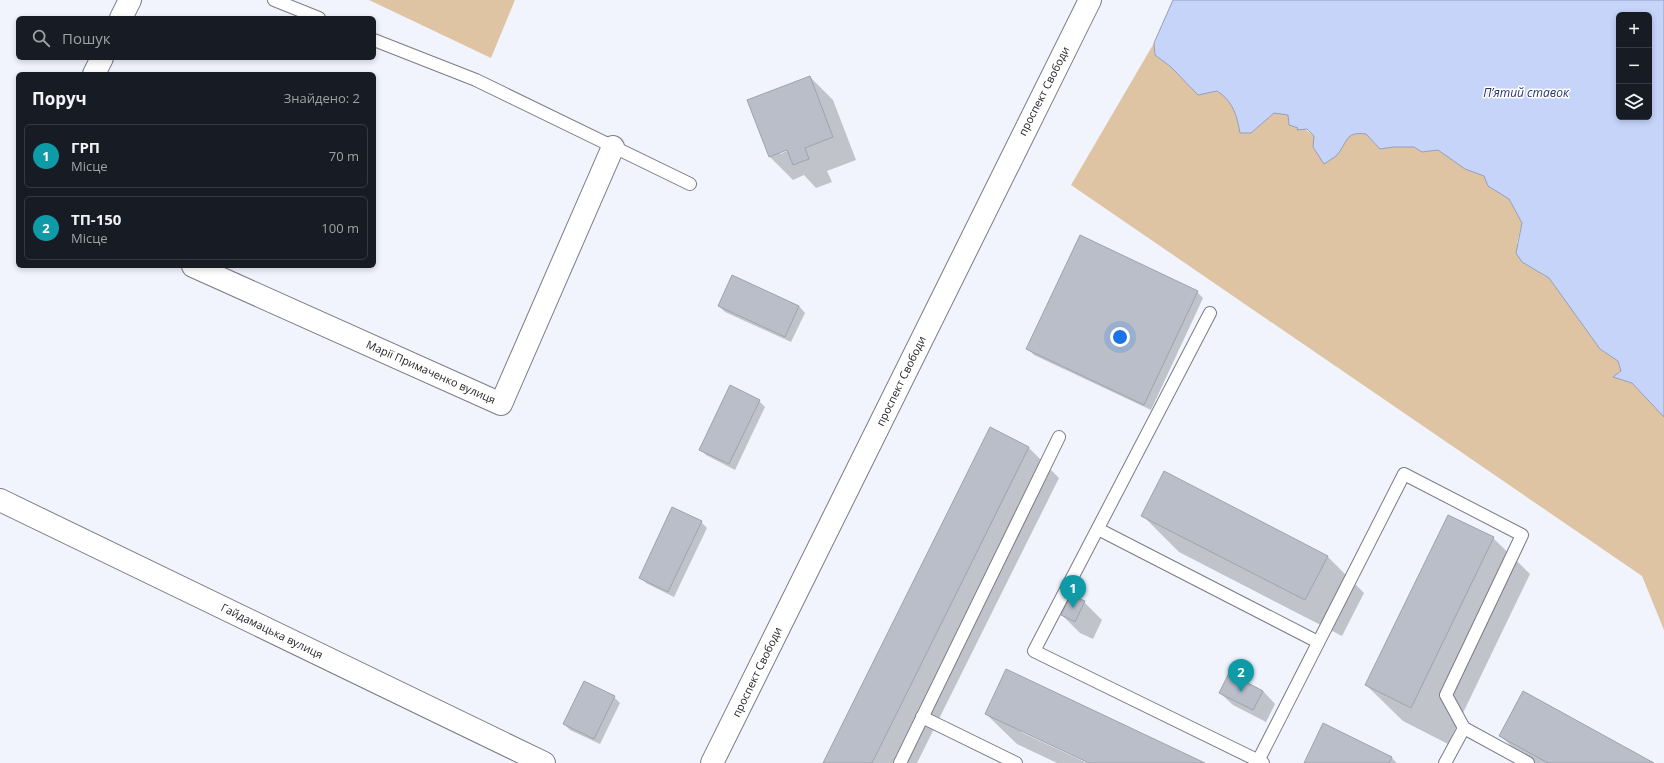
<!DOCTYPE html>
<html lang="uk">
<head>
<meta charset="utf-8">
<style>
  body { margin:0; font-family:"Open Sans",sans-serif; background:#20242c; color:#f1f3f6 }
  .controls { position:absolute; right:12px; top:12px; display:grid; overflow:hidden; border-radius:6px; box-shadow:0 2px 6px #0003 }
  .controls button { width:36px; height:36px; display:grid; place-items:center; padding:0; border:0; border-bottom:1px solid #363941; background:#171b24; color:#f1f3f6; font:20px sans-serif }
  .you { position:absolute; left:1120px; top:337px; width:14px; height:14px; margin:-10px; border:3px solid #fff; border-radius:50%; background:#1a73e8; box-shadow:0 0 0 6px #1a73e833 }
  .badge { display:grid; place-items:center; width:26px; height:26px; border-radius:50%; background:#915f0e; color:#fff; font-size:13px; font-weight:700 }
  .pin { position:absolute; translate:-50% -33px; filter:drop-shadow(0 1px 2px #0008) }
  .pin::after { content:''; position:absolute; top:21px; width:14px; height:12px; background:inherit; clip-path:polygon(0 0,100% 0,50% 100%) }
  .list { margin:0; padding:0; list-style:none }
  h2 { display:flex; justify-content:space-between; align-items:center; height:52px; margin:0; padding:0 16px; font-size:17px }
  h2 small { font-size:13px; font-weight:400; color:#9ea1a6 }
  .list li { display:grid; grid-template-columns:26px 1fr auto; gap:12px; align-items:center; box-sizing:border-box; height:64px; margin:0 8px 8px; padding:0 8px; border:1px solid #363941; border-radius:6px }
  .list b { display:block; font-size:15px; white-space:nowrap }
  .list p { margin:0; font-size:13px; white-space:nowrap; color:#9ea1a6 }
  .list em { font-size:13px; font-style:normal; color:#9ea1a6 }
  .icon { flex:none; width:22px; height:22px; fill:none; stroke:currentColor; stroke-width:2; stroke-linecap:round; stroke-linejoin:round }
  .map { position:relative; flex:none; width:1664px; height:763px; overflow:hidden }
  .search { position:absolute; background:#171b24; box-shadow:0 2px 6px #0003; left:16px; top:16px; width:360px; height:44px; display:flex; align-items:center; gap:10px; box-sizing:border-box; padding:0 14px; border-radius:6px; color:#9ea1a6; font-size:15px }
  .panel { position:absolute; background:#171b24; box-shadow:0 2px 6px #0003; left:16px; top:72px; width:360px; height:196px; border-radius:6px }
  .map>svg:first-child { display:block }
  .green { fill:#dfc4a3 }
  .water { fill:#c6d4fa; stroke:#949eba; fill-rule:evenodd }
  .shadow { fill:#0003; fill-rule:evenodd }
  .building { fill:#babec9; stroke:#9fa3ad }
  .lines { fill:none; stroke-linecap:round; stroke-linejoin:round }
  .service-casing { stroke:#797c86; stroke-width:14 }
  .minor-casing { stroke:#797c86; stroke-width:24 }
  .service { stroke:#fff; stroke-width:12 }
  .minor { stroke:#fff; stroke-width:22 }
  .labels { text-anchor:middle; stroke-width:3; stroke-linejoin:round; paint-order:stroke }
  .street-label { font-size:11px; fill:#1e1f23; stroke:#fff }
  .water-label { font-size:12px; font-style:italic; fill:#27356d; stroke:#fff }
</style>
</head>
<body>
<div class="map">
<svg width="1664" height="763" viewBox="0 0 1664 763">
  <rect width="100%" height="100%" fill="#f1f4fd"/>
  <!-- green -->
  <g class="green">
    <path d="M369,0h146l-24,58z"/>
    <path d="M1154,43l1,12 16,12 27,28 20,-4 7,5 26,37 23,-20 14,2 49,40c8,-14 10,-24 29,-21l14,15 13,-2h21l8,5 16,-2 27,19 19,7 4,10 21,13 13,24 -5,20 5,19 27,16 51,71 18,12 3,10 -8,6 19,6 32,34v213l-22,-54 -571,-391z"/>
  </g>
  <!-- water -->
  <path class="water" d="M1173,0h491v417l-32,-34 -19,-6 8,-6 -3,-10 -18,-12 -51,-71 -27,-16 -6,-9 6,-30 -13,-24 -21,-13 -4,-10 -19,-7 -27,-19 -16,2 -8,-5h-21l-13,2 -14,-15c-21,-3 -18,8 -29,21 -3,3 -9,6 -13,9l-11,-17 1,-11 -7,-7 -10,1 1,-2 -9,-3 -1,-10 -14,-2 -23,20h-11c-3,-17 -7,-32 -23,-42l-19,4 -27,-28 -16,-12 -1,-12zM1619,15h30v102h-30z"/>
  <!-- shadow -->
  <g class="shadow">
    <path d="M810,77l23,23 23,60 -29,11 5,11 -16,6 -12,-13 -11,5 -23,-23zM791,148l1,1 -12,5v-2z"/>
    <path d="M733,276l66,30 6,7 -14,29 -66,-30 -6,-6z"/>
    <path d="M1197,292l6,6 -52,112 -117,-55 -6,-6z"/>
    <path d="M759,401l6,6 -30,63 -29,-15 -6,-6z"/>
    <path d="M1028,447l31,31 -142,285h-93z"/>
    <path d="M1143,516l184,40 37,37 -22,43 -163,-84z"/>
    <path d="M701,522l6,6 -33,69 -28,-14 -6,-6z"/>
    <path d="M1493,538l37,36 -82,170 -45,-23 -37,-36z"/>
    <path d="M1084,602l18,18 -9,19 -13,-6 -18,-18z"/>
    <path d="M1263,691l12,13 -9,18 -33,-17 -13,-12z"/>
    <path d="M614,697l6,6 -20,41 -30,-14 -6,-6z"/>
    <path d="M986,714l217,49h-111l-71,-33v2l66,31h-30l-40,-19z"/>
    <path d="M1324,725l68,33 5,5h-92z"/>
    <path d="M1500,735l152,28h-124z"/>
  </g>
  <!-- building -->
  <g class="building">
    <path d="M810,76l23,61 -28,11 4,11 -16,6 -6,-15 -18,7 -22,-57z"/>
    <path d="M1080,235l118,56 -54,114 -118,-56z"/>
    <path d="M732,275l67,31 -14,31 -67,-31z"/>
    <path d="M730,385l30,15 -31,64 -30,-14z"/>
    <path d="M990,427l39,20 -157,316h-49z"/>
    <path d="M1164,471l164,85 -23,44 -164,-84z"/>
    <path d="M672,507l30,14 -34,71 -29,-14z"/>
    <path d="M1448,515l46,22 -83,171 -46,-23z"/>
    <path d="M1071,595l14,6 -10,21 -14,-7z"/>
    <path d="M1006,669l199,94h-116l-104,-49z"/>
    <path d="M1229,673l34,18 -10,19 -34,-17z"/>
    <path d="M584,681l31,15 -21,43 -31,-15z"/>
    <path d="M1523,691l131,72h-106l-49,-27z"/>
    <path d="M1323,723l69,34 -3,6h-85z"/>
  </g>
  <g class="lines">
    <defs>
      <g id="service">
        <path d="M274,0l45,18"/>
        <path d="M374,40l102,40 214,104"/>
        <path d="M1210,313l-176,338 229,112"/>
        <path d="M1098,529l220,113"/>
        <path d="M922,717l94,46"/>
        <path d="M1258,761l146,-287 118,61 -76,160 18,33"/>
        <path d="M900,763l159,-326"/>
        <path d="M1445,763l19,-35 64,35"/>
      </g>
      <g id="minor">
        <path d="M121,18l9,-18"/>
        <path d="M94,74l8,-16"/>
        <path d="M193,266l308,138 112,-257"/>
        <path d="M0,500l544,263"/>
        <path d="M712,763l378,-763"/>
      </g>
    </defs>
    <!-- service casing -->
    <use href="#service" class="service-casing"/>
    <!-- minor casing -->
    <use href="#minor" class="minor-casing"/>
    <!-- service -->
    <use href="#service" class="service"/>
    <!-- minor -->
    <use href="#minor" class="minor"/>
  </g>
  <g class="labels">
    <!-- street labels -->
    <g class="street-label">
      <text transform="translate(1044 91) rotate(-63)" y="4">проспект Свободи</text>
      <text transform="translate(431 372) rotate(24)" y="4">Марії Примаченко вулиця</text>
      <text transform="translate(901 381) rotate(-64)" y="4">проспект Свободи</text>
      <text transform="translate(272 631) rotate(26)" y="4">Гайдамацька вулиця</text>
      <text transform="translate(757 672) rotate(-64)" y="4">проспект Свободи</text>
    </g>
    <!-- water labels -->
    <g class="water-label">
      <text x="1526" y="97">П’ятий ставок</text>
    </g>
  </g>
</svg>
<div class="controls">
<button>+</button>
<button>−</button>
<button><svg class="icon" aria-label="layers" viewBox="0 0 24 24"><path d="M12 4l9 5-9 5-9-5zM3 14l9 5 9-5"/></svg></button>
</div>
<div class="you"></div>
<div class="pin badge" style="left:1073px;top:608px;background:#0f9aa8">1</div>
<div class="pin badge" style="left:1241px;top:692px;background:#0f9aa8">2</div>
<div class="search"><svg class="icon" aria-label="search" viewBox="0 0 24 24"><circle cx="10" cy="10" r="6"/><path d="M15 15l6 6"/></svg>Пошук</div>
<section class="panel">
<h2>Поруч<small>Знайдено: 2</small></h2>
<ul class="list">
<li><span class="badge" style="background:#0f9aa8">1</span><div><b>ГРП</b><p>Місце</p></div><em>70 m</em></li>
<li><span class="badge" style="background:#0f9aa8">2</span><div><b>ТП-150</b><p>Місце</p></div><em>100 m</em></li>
</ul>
</section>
</div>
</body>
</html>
